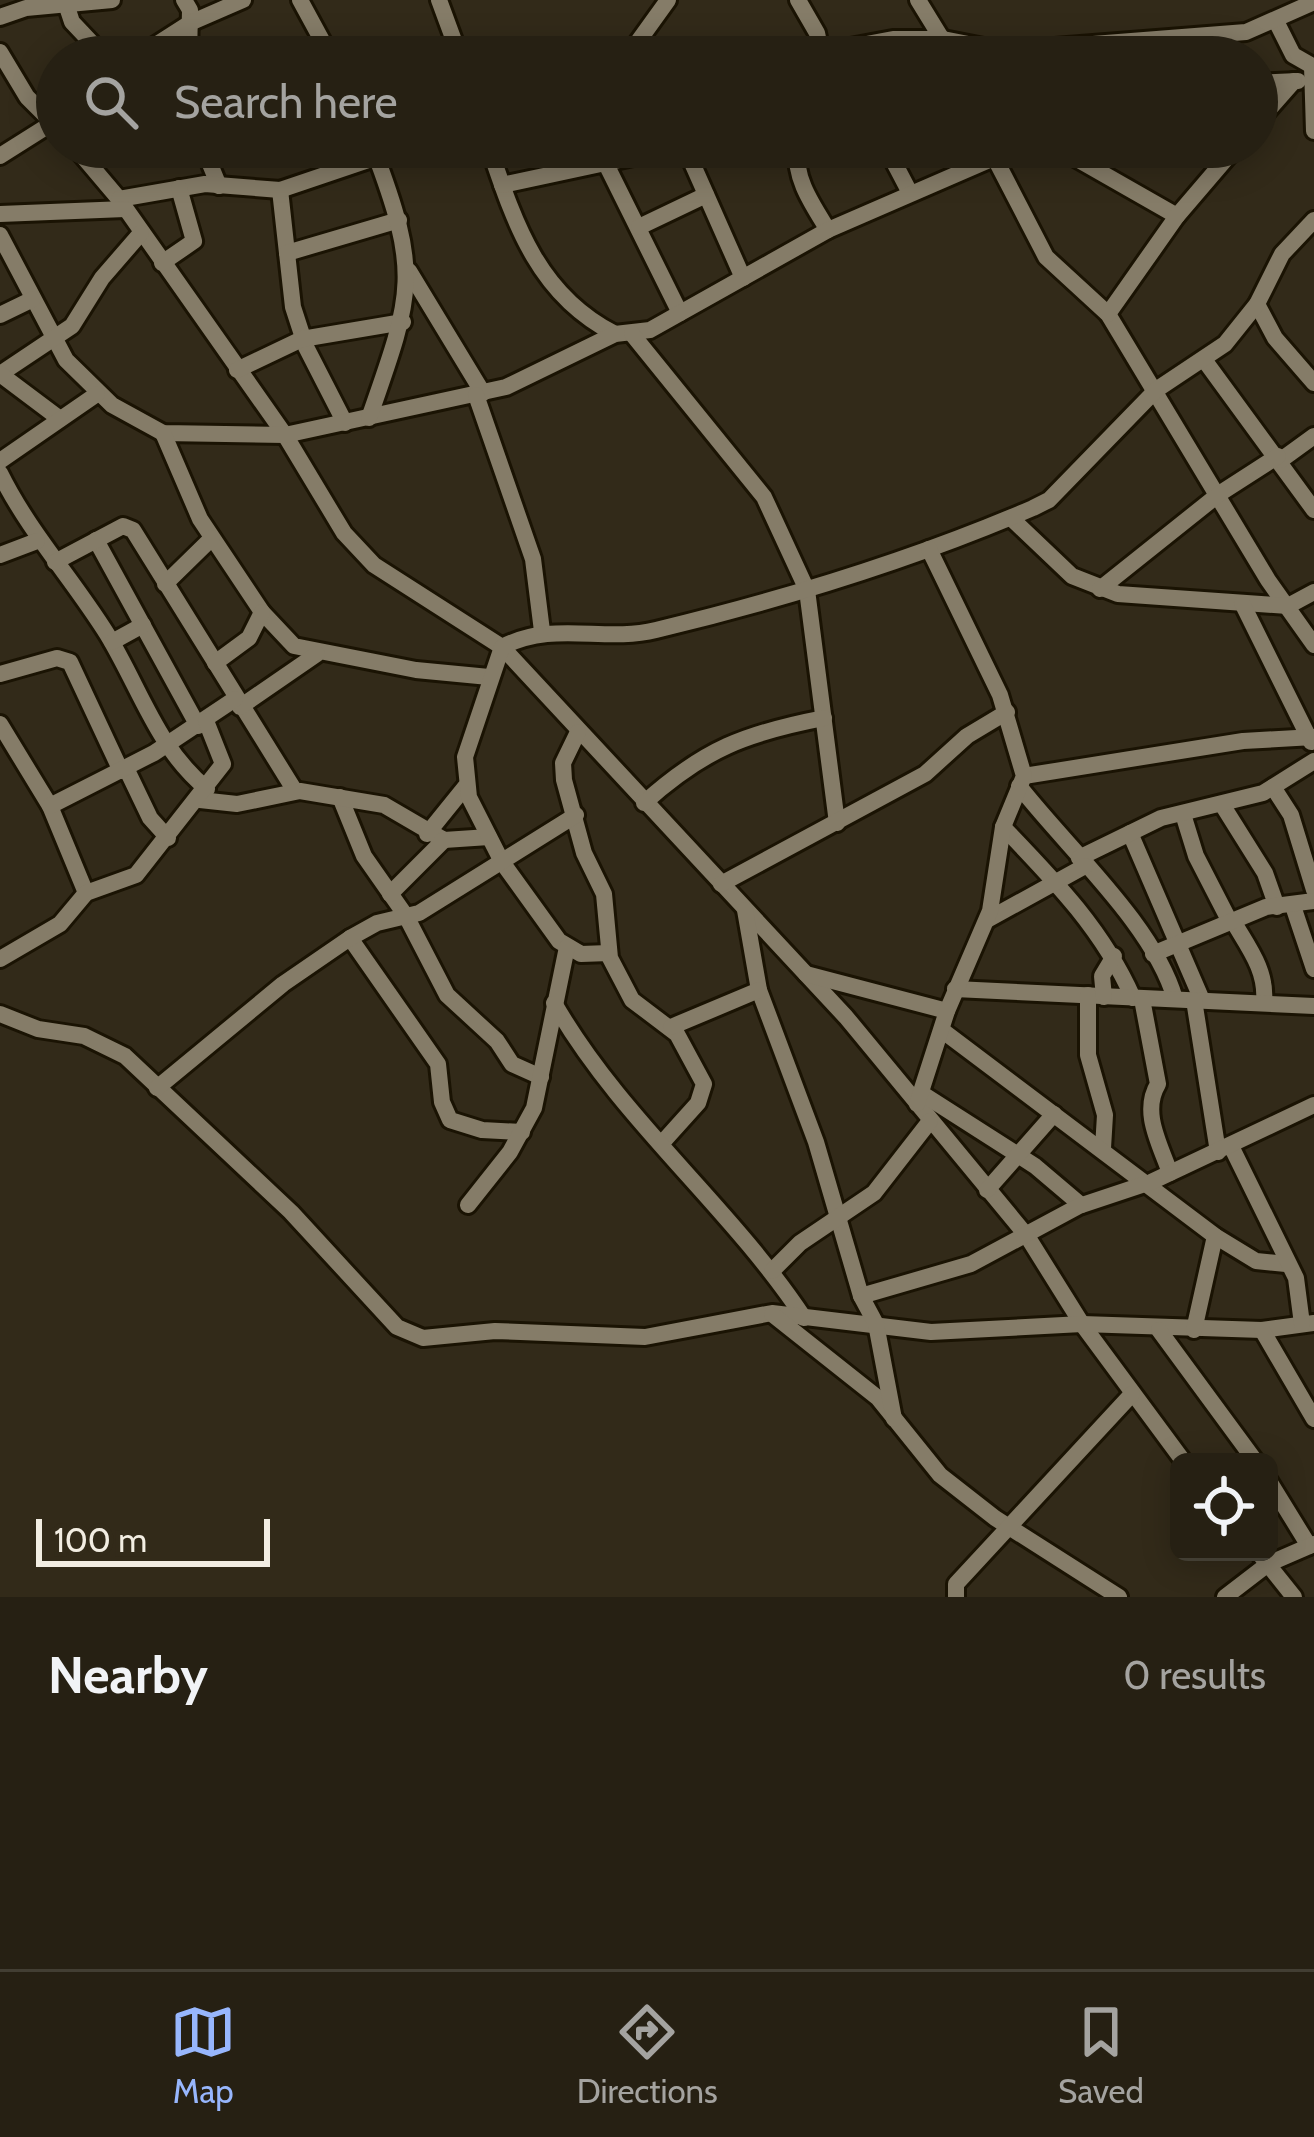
<!DOCTYPE html>
<html lang="en">
<head>
<meta charset="utf-8">
<style>
  body { margin:0; font-family:Cabin,sans-serif; background:#2e281c; color:#f1f3f6 }
  .controls { position:absolute; right:36px; bottom:36px; display:grid; overflow:hidden; border-radius:18px; box-shadow:0 6px 30px #0003 }
  .controls button { width:108px; height:108px; display:grid; place-items:center; padding:0; border:0; border-bottom:3px solid #423e33; background:#262013; color:#f1f3f6; font:60px sans-serif }
  .scale { position:absolute; left:36px; bottom:30px; width:234px; box-sizing:border-box; padding-left:12px; border:6px solid #f2ede2; border-top:0; font-size:33px; line-height:42px; white-space:nowrap; color:#f2ede2; -webkit-text-stroke:9px #322a19; paint-order:stroke }
  .list { margin:0; padding:0; list-style:none }
  h2 { display:flex; justify-content:space-between; align-items:center; height:156px; margin:0; padding:0 48px; font-size:51px }
  h2 small { font-size:39px; font-weight:400; color:#a4a3a0 }
  .icon { flex:none; width:66px; height:66px; fill:none; stroke:currentColor; stroke-width:2; stroke-linecap:round; stroke-linejoin:round }
  .map { position:relative; flex:none; width:1314px; height:1597px; overflow:hidden }
  .search { position:absolute; background:#262013; box-shadow:0 6px 30px #0003; left:36px; right:36px; top:36px; height:132px; display:flex; align-items:center; gap:30px; box-sizing:border-box; padding:0 42px; border-radius:66px; color:#a4a3a0; font-size:45px }
  .sheet { height:372px; background:#262013 }
  nav { display:flex; justify-content:space-around; align-items:center; box-sizing:border-box; height:168px; border-top:3px solid #423e33; background:#262013; font-size:33px; color:#a4a3a0 }
  nav a { display:grid; justify-items:center; gap:6px }
  nav .on { color:#97b6fd }
  .map>svg:first-child { display:block }
  .lines { fill:none; stroke-linecap:round; stroke-linejoin:round }
  .minor-casing { stroke:#1a1303; stroke-width:22 }
  .minor { stroke:#857c68; stroke-width:16 }
</style>
</head>
<body>
<div class="map">
<svg width="1314" height="1597" viewBox="0 0 1314 1597">
  <rect width="100%" height="100%" fill="#322a19"/>
  <g class="lines">
    <defs>
      <g id="minor">
        <path d="M184,0l6,10 -1,47"/>
        <path d="M300,0l31,57"/>
        <path d="M439,0l21,57"/>
        <path d="M798,0l19,33 5,24"/>
        <path d="M918,0l35,57"/>
        <path d="M65,1l7,21 33,35"/>
        <path d="M0,17l26,-9 86,-8"/>
        <path d="M1276,21l17,34 21,12"/>
        <path d="M0,52l27,45 30,30"/>
        <path d="M137,57l53,-34 53,-23"/>
        <path d="M627,57l41,-57"/>
        <path d="M797,57l96,-18h50l61,12 242,-19 68,-30"/>
        <path d="M1312,66l2,65"/>
        <path d="M1257,83l41,-2"/>
        <path d="M1257,123l37,-42"/>
        <path d="M75,147l44,52 166,236 59,98 30,32 128,82 344,370 181,219 55,88 102,138"/>
        <path d="M203,147l16,39"/>
        <path d="M489,147c26,77 49,148 126,187"/>
        <path d="M685,147l58,131"/>
        <path d="M797,147c-3,32 15,57 31,83"/>
        <path d="M886,147l23,44"/>
        <path d="M989,147l57,110 62,57 160,266 46,65"/>
        <path d="M1056,147l121,69"/>
        <path d="M0,156l57,-36"/>
        <path d="M606,164l74,149"/>
        <path d="M502,185l178,-38"/>
        <path d="M280,190l13,117 13,40 39,76"/>
        <path d="M119,199l86,-15 75,6 127,-43"/>
        <path d="M0,214l125,-5"/>
        <path d="M639,227l67,-32"/>
        <path d="M0,235l66,125 46,45 51,28 122,2 221,-48 109,-53 35,-4 178,-100 166,-72"/>
        <path d="M287,253l112,-33"/>
        <path d="M162,263l32,-22 -15,-53"/>
        <path d="M409,271l74,122"/>
        <path d="M1257,304l18,34 39,45"/>
        <path d="M1108,314l69,-98 59,-69"/>
        <path d="M0,315l33,-16"/>
        <path d="M632,334l132,163 43,93 30,233"/>
        <path d="M1205,361l109,149"/>
        <path d="M237,370l65,-31 101,-17"/>
        <path d="M0,374l72,-48 30,-48 39,-45"/>
        <path d="M0,374l60,45"/>
        <path d="M476,395l57,164 9,72"/>
        <path d="M369,418c44,-125 52,-144 4,-270"/>
        <path d="M163,433l37,86 62,93 32,34 122,24 73,7"/>
        <path d="M1281,460l33,-24"/>
        <path d="M0,461l97,-67"/>
        <path d="M0,473c29,59 72,105 107,161 33,54 50,114 100,155"/>
        <path d="M1011,518l61,58 46,18 170,12 26,-14"/>
        <path d="M96,540l102,186"/>
        <path d="M0,555l37,-14"/>
        <path d="M55,562l68,-36 10,4 162,261"/>
        <path d="M165,584l47,-46"/>
        <path d="M1100,589l119,-95 59,-38"/>
        <path d="M1242,603l69,139"/>
        <path d="M112,642l31,-17"/>
        <path d="M215,663l34,-25 13,-26"/>
        <path d="M0,674l57,-16 13,4 51,109"/>
        <path d="M240,707l77,-53"/>
        <path d="M0,724l50,82 36,87"/>
        <path d="M578,732l-15,31 1,17 20,73 20,41 6,64 22,42 45,34 27,50 -6,19 -36,40"/>
        <path d="M126,768l24,50 18,20"/>
        <path d="M1024,776l219,-35 71,-4"/>
        <path d="M1019,786c48,62 135,139 156,213"/>
        <path d="M1273,787l18,28 23,75"/>
        <path d="M340,797l24,59 42,60 41,79 50,46 15,23 29,13"/>
        <path d="M200,800l37,4 63,-13 84,14 60,35 45,-3"/>
        <path d="M644,803c60,-54 102,-70 180,-85"/>
        <path d="M50,806l104,-53 81,-54"/>
        <path d="M1223,806l42,67 12,34"/>
        <path d="M1183,814l13,42 34,66"/>
        <path d="M1003,827c51,53 100,103 130,171"/>
        <path d="M1130,833l72,167"/>
        <path d="M427,834l38,-47"/>
        <path d="M1079,858l82,-40 102,-25 51,-32"/>
        <path d="M721,884l204,-110 42,-38 40,-24"/>
        <path d="M390,894l54,-54"/>
        <path d="M1293,906l21,63"/>
        <path d="M745,910l14,80 57,152 45,154"/>
        <path d="M987,920l98,-54"/>
        <path d="M1233,921c15,26 34,49 31,81"/>
        <path d="M350,938l88,126 4,38 8,18 32,10 40,2"/>
        <path d="M609,953l-28,1 -22,-13 -57,-79 -33,-65 -4,-40 37,-110c52,-27 101,-4 154,-17 129,-31 256,-70 377,-122l16,-8 107,-110 69,-46 32,-40 25,-50 32,-34"/>
        <path d="M1153,954l113,-47 48,-6"/>
        <path d="M0,959l60,-35 26,-31 50,-18 87,-111 -17,-43"/>
        <path d="M806,974l141,37"/>
        <path d="M955,989l359,17"/>
        <path d="M1088,995v60l17,60 -2,33"/>
        <path d="M1104,997l-2,-21 12,-20"/>
        <path d="M1142,999l16,85c-17,28 2,60 12,89"/>
        <path d="M1194,1000l24,152"/>
        <path d="M554,1003c67,117 176,203 250,315"/>
        <path d="M0,1014l38,15 46,7 41,20 166,156 106,115 26,11 72,-7 150,6 127,-24 159,19 151,-8 180,6 52,-7"/>
        <path d="M671,1027l88,-37"/>
        <path d="M943,1031l272,205 41,25 30,3"/>
        <path d="M157,1088l126,-104 67,-46 27,-15 42,-10 157,-98"/>
        <path d="M921,1093l114,73 46,39"/>
        <path d="M917,1104l30,-93 43,-100 13,-84 21,-51 -24,-81 -71,-146"/>
        <path d="M1231,1146l65,132 6,46"/>
        <path d="M987,1190l67,-76"/>
        <path d="M468,1205l42,-53 24,-44 33,-161"/>
        <path d="M772,1271l28,-28 74,-50 56,-72"/>
        <path d="M772,1314l106,84 62,77 55,43 124,79"/>
        <path d="M1159,1330l97,132"/>
        <path d="M1194,1330l21,-94"/>
        <path d="M1262,1330l52,89"/>
        <path d="M894,1419l-18,-95 -15,-28 110,-32 108,-58 72,-24 163,-77"/>
        <path d="M1269,1481l40,65"/>
        <path d="M1258,1552l36,45"/>
        <path d="M956,1597v-13l176,-190"/>
        <path d="M1225,1597l43,-33 46,-20"/>
      </g>
    </defs>
    <!-- minor casing -->
    <use href="#minor" class="minor-casing"/>
    <!-- minor -->
    <use href="#minor" class="minor"/>
  </g>
</svg>
<div class="controls">
<button><svg class="icon" aria-label="locate" viewBox="0 0 24 24"><circle cx="12" cy="12" r="6"/><path d="M12 2v4M12 18v4M2 12h4M18 12h4"/></svg></button>
</div>
<div class="scale">100 m</div>
<div class="search"><svg class="icon" aria-label="search" viewBox="0 0 24 24"><circle cx="10" cy="10" r="6"/><path d="M15 15l6 6"/></svg>Search here</div>
</div>
<section class="sheet">
<h2>Nearby<small>0 results</small></h2>
<ul class="list">
</ul>
</section>
<nav>
<a class="on"><svg class="icon" aria-label="map" viewBox="0 0 24 24"><path d="M3 6l6-2 6 2 6-2v14l-6 2-6-2-6 2zM9 4v14M15 6v14"/></svg>Map</a>
<a><svg class="icon" aria-label="directions" viewBox="0 0 24 24"><path d="M12 3l9 9-9 9-9-9zM9 14v-3h6M13 9l2 2-2 2"/></svg>Directions</a>
<a><svg class="icon" aria-label="saved" viewBox="0 0 24 24"><path d="M7 4h10v16l-5-4-5 4z"/></svg>Saved</a>
</nav>
</body>
</html>
